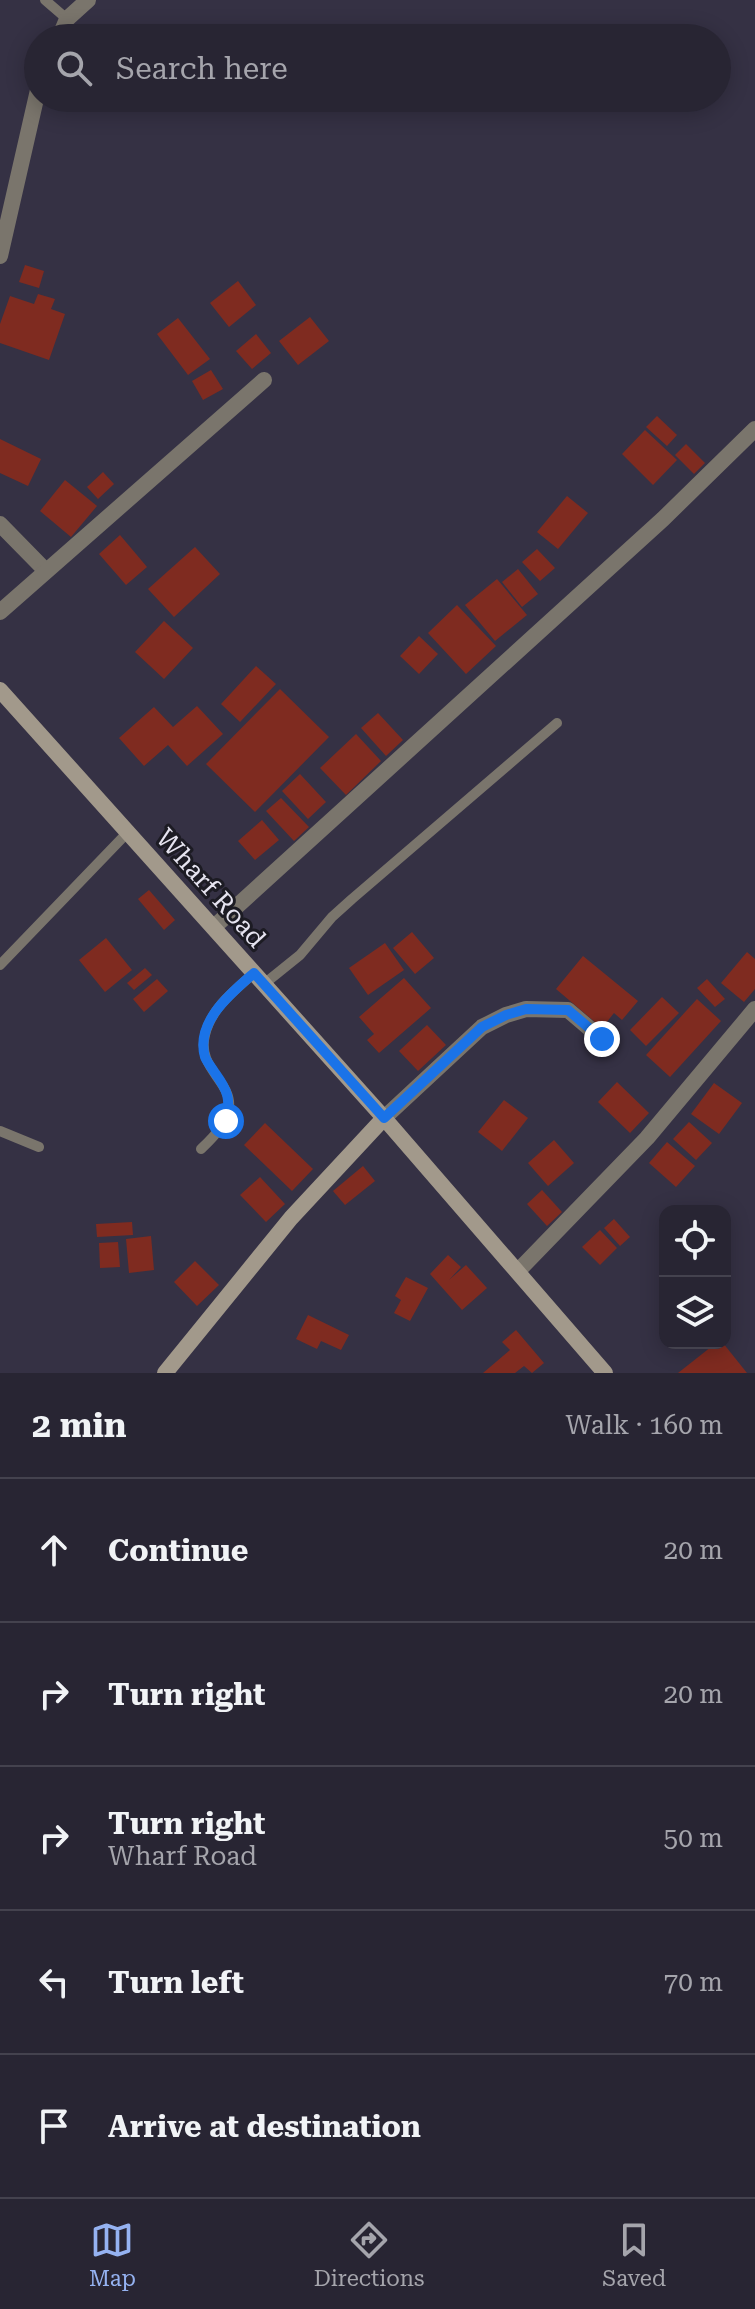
<!DOCTYPE html>
<html lang="en">
<head>
<meta charset="utf-8">
<style>
  body { margin:0; font-family:"Roboto Serif",serif; background:#34313f; color:#f1f3f6 }
  .controls { position:absolute; right:24px; bottom:24px; display:grid; overflow:hidden; border-radius:16px; box-shadow:0 4px 20px #0003 }
  .controls button { width:72px; height:72px; display:grid; place-items:center; padding:0; border:0; border-bottom:2px solid #44424e; background:#282533; color:#f1f3f6; font:40px sans-serif }
  .stop { position:absolute; width:24px; height:24px; margin:-18px; border:6px solid #1a73e8; border-radius:50%; background:#fff }
  .stop.end { background:#1a73e8; border-color:#fff; box-shadow:0 2px 8px #0008 }
  .list { margin:0; padding:0; list-style:none }
  h2 { display:flex; justify-content:space-between; align-items:center; height:104px; margin:0; padding:0 32px; font-size:34px }
  h2 small { font-size:26px; font-weight:400; color:#a5a5ac }
  .list li { display:grid; grid-template-columns:52px 1fr auto; gap:24px; align-items:center; box-sizing:border-box; height:144px; padding:0 32px; border-top:2px solid #44424e }
  .list b { display:block; font-size:30px; white-space:nowrap }
  .list p { margin:0; font-size:26px; white-space:nowrap; color:#a5a5ac }
  .list em { font-size:26px; font-style:normal; color:#a5a5ac }
  .icon { flex:none; width:44px; height:44px; fill:none; stroke:currentColor; stroke-width:2; stroke-linecap:round; stroke-linejoin:round }
  .map { position:relative; flex:none; width:755px; height:1373px; overflow:hidden }
  .search { position:absolute; background:#282533; box-shadow:0 4px 20px #0003; left:24px; right:24px; top:24px; height:88px; display:flex; align-items:center; gap:20px; box-sizing:border-box; padding:0 28px; border-radius:44px; color:#a5a5ac; font-size:30px }
  .sheet { height:824px; background:#282533 }
  nav { display:flex; justify-content:space-around; align-items:center; box-sizing:border-box; height:112px; border-top:2px solid #44424e; background:#282533; font-size:22px; color:#a5a5ac }
  nav a { display:grid; justify-items:center; gap:4px }
  nav .on { color:#95b2f1 }
  .map>svg:first-child { display:block }
  .building { fill:#7f2b20 }
  .lines { fill:none; stroke-linecap:round; stroke-linejoin:round }
  .lane { stroke:#7a756c; stroke-width:10 }
  .street { stroke:#7a756c; stroke-width:16 }
  .secondary { stroke:#a2998b; stroke-width:16 }
  .route { stroke:#1a73e8; stroke-width:10 }
  .labels { text-anchor:middle; stroke-width:6; stroke-linejoin:round; paint-order:stroke }
  .street-label { font-size:26px; fill:#e6e4f0; stroke:#1c1b23 }
</style>
</head>
<body>
<div class="map">
<svg width="755" height="1373" viewBox="0 0 755 1373">
  <rect width="100%" height="100%" fill="#353144"/>
  <!-- building -->
  <g class="building">
    <path d="M25,265l19,6 -5,17 -20,-6z"/>
    <path d="M238,281l18,24 -27,22 -19,-24z"/>
    <path d="M38,294l17,5 -4,10 14,5 -16,46 -49,-17v-19l10,-28 24,8z"/>
    <path d="M310,317l19,24 -31,24 -19,-24z"/>
    <path d="M178,318l32,41 -22,16 -31,-41z"/>
    <path d="M256,334l15,19 -19,16 -16,-18z"/>
    <path d="M211,370l12,19 -20,11 -11,-19z"/>
    <path d="M657,416l20,19 -10,11 -21,-19z"/>
    <path d="M645,430l32,30 -24,25 -31,-31z"/>
    <path d="M0,439l41,20 -13,27 -28,-13z"/>
    <path d="M686,444l19,19 -11,11 -19,-19z"/>
    <path d="M103,472l11,12 -16,15 -11,-12z"/>
    <path d="M65,480l32,26 -26,31 -31,-26z"/>
    <path d="M567,496l21,17 -30,36 -21,-17z"/>
    <path d="M120,535l27,32 -21,18 -27,-31z"/>
    <path d="M195,547l25,27 -46,43 -26,-28z"/>
    <path d="M537,549l18,19 -15,13 -18,-19z"/>
    <path d="M518,569l20,25 -16,13 -20,-25z"/>
    <path d="M497,579l30,36 -32,26 -30,-36z"/>
    <path d="M457,605l39,41 -30,28 -38,-41z"/>
    <path d="M164,621l29,27 -29,31 -29,-27z"/>
    <path d="M419,636l19,18 -19,20 -19,-18z"/>
    <path d="M256,666l20,18 -36,38 -19,-18z"/>
    <path d="M280,689l49,48 -74,75 -49,-48z"/>
    <path d="M197,706l26,28 -36,32 -19,-21 -24,21 -25,-28 35,-31 19,20z"/>
    <path d="M378,713l25,27 -17,16 -25,-28z"/>
    <path d="M356,734l25,27 -35,34 -26,-27z"/>
    <path d="M300,774l26,28 -18,17 -26,-28z"/>
    <path d="M281,798l28,29 -15,14 -28,-30z"/>
    <path d="M262,820l17,20 -24,20 -17,-19z"/>
    <path d="M149,890l26,30 -11,10 -26,-31z"/>
    <path d="M412,932l22,26 -19,16 -22,-26z"/>
    <path d="M106,938l26,32 -27,22 -26,-32z"/>
    <path d="M385,943l19,27 -36,25 -19,-27z"/>
    <path d="M747,952l8,7v30l-11,13 -23,-19z"/>
    <path d="M583,956l55,45 -16,19 -8,-7 -12,15 -46,-39z"/>
    <path d="M145,968l7,7 -18,15 -7,-7z"/>
    <path d="M404,978l27,30 -52,45 -12,-13 7,-6 -15,-17z"/>
    <path d="M157,979l11,12 -24,21 -11,-13z"/>
    <path d="M707,979l18,20 -10,8 -18,-19z"/>
    <path d="M662,997l17,16 -33,33 -16,-16z"/>
    <path d="M697,999l24,22 -51,56 -24,-22z"/>
    <path d="M427,1025l19,20 -28,26 -19,-20z"/>
    <path d="M617,1082l32,31 -19,20 -32,-31z"/>
    <path d="M714,1083l28,20 -23,31 -28,-20z"/>
    <path d="M504,1100l24,18 -26,33 -24,-19z"/>
    <path d="M689,1122l23,21 -16,17 -23,-21z"/>
    <path d="M265,1123l48,46 -21,22 -48,-46z"/>
    <path d="M554,1140l20,23 -26,23 -20,-23z"/>
    <path d="M667,1142l28,24 -19,21 -27,-24z"/>
    <path d="M363,1166l12,15 -30,24 -12,-14z"/>
    <path d="M260,1177l25,27 -19,18 -26,-27z"/>
    <path d="M542,1190l20,22 -15,14 -20,-22z"/>
    <path d="M614,1219l16,18 -10,9 -16,-18z"/>
    <path d="M132,1222l1,13 -36,2 -1,-13z"/>
    <path d="M600,1230l17,18 -17,17 -18,-18z"/>
    <path d="M151,1236l3,34 -25,3 -3,-34z"/>
    <path d="M118,1242l2,25 -20,1 -1,-25z"/>
    <path d="M448,1255l13,12 -12,13 17,-15 21,23 -25,22 -32,-36z"/>
    <path d="M195,1261l24,24 -22,21 -23,-24z"/>
    <path d="M406,1277l22,11 -18,33 -16,-8 7,-13 -6,-4z"/>
    <path d="M308,1315l41,20 -8,15 -20,-9 -4,8 -21,-10z"/>
    <path d="M516,1330l28,33 -12,10 -8,-7 -9,7h-32l27,-23 -8,-8z"/>
    <path d="M716,1343h7l24,30h-69z"/>
  </g>
  <g class="lines">
    <!-- lane -->
    <g class="lane">
      <path d="M45,0l22,19"/>
      <path d="M0,965l128,-133"/>
      <path d="M264,984l36,-29 32,-38 20,-18 205,-176"/>
      <path d="M0,1131l39,16"/>
      <path d="M201,1149c67,-61 -8,-67 4,-114 6,-27 30,-45 49,-62"/>
    </g>
    <!-- street -->
    <g class="street">
      <path d="M59,38l8,-19 21,-19"/>
      <path d="M0,256l38,-166"/>
      <path d="M0,524l46,47"/>
      <path d="M0,612l264,-232"/>
      <path d="M214,927l449,-408 92,-90"/>
      <path d="M384,1118l98,-91 24,-12 20,-6 42,1 34,29"/>
      <path d="M518,1271l129,-133 108,-129"/>
    </g>
    <!-- secondary -->
    <g class="secondary">
      <path d="M0,690l384,428 221,255"/>
      <path d="M165,1373l126,-155 93,-100"/>
    </g>
  </g>
  <g class="lines">
    <!-- route -->
    <path class="route" d="M226,1121c5,-22 2,-30 -11,-48 -3,-5 -8,-11 -10,-16 -10,-35 26,-64 49,-84l130,145 98,-91 24,-12 20,-6 42,1 34,29"/>
  </g>
  <g class="labels">
    <!-- street labels -->
    <g class="street-label">
      <text transform="translate(211 888) rotate(48)" y="9">Wharf Road</text>
    </g>
  </g>
</svg>
<div class="controls">
<button><svg class="icon" aria-label="locate" viewBox="0 0 24 24"><circle cx="12" cy="12" r="6"/><path d="M12 2v4M12 18v4M2 12h4M18 12h4"/></svg></button>
<button><svg class="icon" aria-label="layers" viewBox="0 0 24 24"><path d="M12 4l9 5-9 5-9-5zM3 14l9 5 9-5"/></svg></button>
</div>
<div class="stop" style="left:226px;top:1121px"></div>
<div class="stop end" style="left:602px;top:1039px"></div>
<div class="search"><svg class="icon" aria-label="search" viewBox="0 0 24 24"><circle cx="10" cy="10" r="6"/><path d="M15 15l6 6"/></svg>Search here</div>
</div>
<section class="sheet">
<h2>2 min<small>Walk · 160 m</small></h2>
<ul class="list">
<li><svg class="icon" aria-label="ahead" viewBox="0 0 24 24"><path d="M12 20V5M6 11l6-6 6 6"/></svg><div><b>Continue</b></div><em>20 m</em></li>
<li><svg class="icon" aria-label="right" viewBox="0 0 24 24"><path d="M7 20v-9h11M14 6l5 5-5 5"/></svg><div><b>Turn right</b></div><em>20 m</em></li>
<li><svg class="icon" aria-label="right" viewBox="0 0 24 24"><path d="M7 20v-9h11M14 6l5 5-5 5"/></svg><div><b>Turn right</b><p>Wharf Road</p></div><em>50 m</em></li>
<li><svg class="icon" aria-label="left" viewBox="0 0 24 24"><path d="M17 20v-9H6M10 6l-5 5 5 5"/></svg><div><b>Turn left</b></div><em>70 m</em></li>
<li><svg class="icon" aria-label="arrive" viewBox="0 0 24 24"><path d="M6 21V4h12l-3 4 3 4H6"/></svg><div><b>Arrive at destination</b></div></li>
</ul>
</section>
<nav>
<a class="on"><svg class="icon" aria-label="map" viewBox="0 0 24 24"><path d="M3 6l6-2 6 2 6-2v14l-6 2-6-2-6 2zM9 4v14M15 6v14"/></svg>Map</a>
<a><svg class="icon" aria-label="directions" viewBox="0 0 24 24"><path d="M12 3l9 9-9 9-9-9zM9 14v-3h6M13 9l2 2-2 2"/></svg>Directions</a>
<a><svg class="icon" aria-label="saved" viewBox="0 0 24 24"><path d="M7 4h10v16l-5-4-5 4z"/></svg>Saved</a>
</nav>
</body>
</html>
